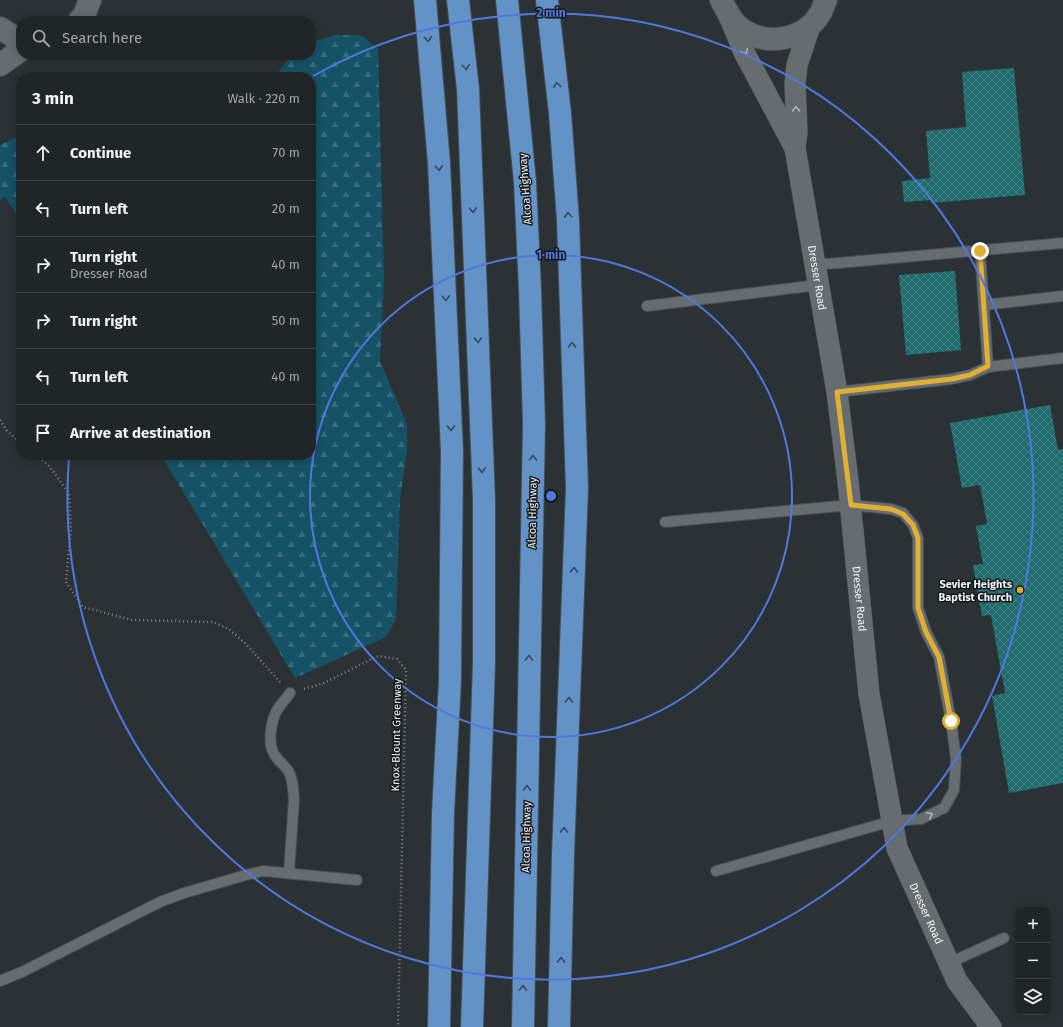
<!DOCTYPE html>
<html lang="en">
<head>
<meta charset="utf-8">
<style>
  body { margin:0; font-family:"Fira Sans",sans-serif; background:#2d3234; color:#f1f3f6 }
  .controls { position:absolute; right:12px; bottom:12px; display:grid; overflow:hidden; border-radius:8px; box-shadow:0 2px 10px #0003 }
  .controls button { width:36px; height:36px; display:grid; place-items:center; padding:0; border:0; border-bottom:1px solid #3d4345; background:#202628; color:#f1f3f6; font:20px sans-serif }
  .stop { position:absolute; width:12px; height:12px; margin:-9px; border:3px solid #dfb034; border-radius:50%; background:#fff }
  .stop.end { background:#dfb034; border-color:#fff; box-shadow:0 1px 4px #0008 }
  .list { margin:0; padding:0; list-style:none }
  h2 { display:flex; justify-content:space-between; align-items:center; height:52px; margin:0; padding:0 16px; font-size:17px }
  h2 small { font-size:13px; font-weight:400; color:#a2a5a8 }
  .list li { display:grid; grid-template-columns:26px 1fr auto; gap:12px; align-items:center; box-sizing:border-box; height:56px; padding:0 16px; border-top:1px solid #3d4345 }
  .list b { display:block; font-size:15px; white-space:nowrap }
  .list p { margin:0; font-size:13px; white-space:nowrap; color:#a2a5a8 }
  .list em { font-size:13px; font-style:normal; color:#a2a5a8 }
  .icon { flex:none; width:22px; height:22px; fill:none; stroke:currentColor; stroke-width:2; stroke-linecap:round; stroke-linejoin:round }
  .map { position:relative; flex:none; width:1063px; height:1027px; overflow:hidden }
  .search { position:absolute; background:#202628; box-shadow:0 2px 10px #0003; left:16px; top:16px; width:300px; height:44px; display:flex; align-items:center; gap:10px; box-sizing:border-box; padding:0 14px; border-radius:16px; color:#a2a5a8; font-size:15px }
  .panel { position:absolute; background:#202628; box-shadow:0 2px 10px #0003; left:16px; top:72px; width:300px; height:388px; border-radius:16px }
  .map>svg:first-child { display:block }
  .forest { fill:url(#forest-firs) }
  .building { fill:url(#building-cross-hatch) }
  .lines { fill:none; stroke-linecap:round; stroke-linejoin:round }
  .lane-casing { stroke:#484e51; stroke-width:12 }
  .street-casing { stroke:#484e51; stroke-width:22 }
  .secondary-casing { stroke:#484e51; stroke-width:24 }
  .highway-casing { stroke:#484e51; stroke-width:24 }
  .path { stroke:#81878a; stroke-width:2.5; stroke-dasharray:1 3; stroke-linecap:butt }
  .lane { stroke:#656d71; stroke-width:10 }
  .street { stroke:#656d71; stroke-width:21 }
  .secondary { stroke:#656d71; stroke-width:22 }
  .highway { stroke:#6392c7; stroke-width:22 }
  .oneway { stroke:#354960 }
  .oneway2 { stroke:#b1b7ba }
  .route { stroke:#dfb034; stroke-width:5 }
  .ring { fill:none; stroke:#5278e0; stroke-width:2 }
  .poi-dot { fill:#dfb034; stroke:#16191b; stroke-width:1.5 }
  .labels { text-anchor:middle; stroke-width:3; stroke-linejoin:round; paint-order:stroke }
  .street-label { font-size:11px; fill:#eff4f6; stroke:#16191b }
  .poi-label { font-size:11px; font-weight:bold; fill:#eff4f6; stroke:#16191b; text-anchor:end }
  .centre { fill:#5278e0; stroke:#16191b; stroke-width:2 }
  .ring-label { font-size:12px; text-anchor:middle; font-weight:bold; fill:#5278e0; stroke:#16191b; stroke-width:3; stroke-linejoin:round; paint-order:stroke }
</style>
</head>
<body>
<div class="map">
<svg width="1063" height="1027" viewBox="0 0 1063 1027">
  <defs>
    <pattern id="forest-firs" width="22" height="20" patternUnits="userSpaceOnUse"><rect width="22" height="20" fill="#165266"/><path d="M5 1l3.5 6h-7zM16 11l3.5 6h-7z" fill="#386c7c"/></pattern>
    <pattern id="building-cross-hatch" width="8" height="8" patternUnits="userSpaceOnUse"><rect width="8" height="8" fill="#206b6d"/><path d="M0 0l8 8M0 8l8-8" fill="none" stroke="#418182"/></pattern>
  </defs>
  <rect width="100%" height="100%" fill="#2b3235"/>
  <!-- forest -->
  <g class="forest">
    <path d="M334,35h27l17,14 6,229 -4,83 27,63v26l-7,50 -4,119 -10,18 -91,41 -134,-223h150v-378h-36l14,-18 5,-4h17v-12z"/>
    <path d="M21,135v87l-16,-26 -5,4v-55z"/>
  </g>
  <!-- building -->
  <g class="building">
    <path d="M1014,68l11,127 -94,8v-3l-27,2 -2,-21 28,-3 -4,-47 40,-4 -4,-55z"/>
    <path d="M955,271l6,79 -55,5 -7,-80z"/>
    <path d="M1050,405l8,45 5,-1v334l-54,10 -17,-97 13,-3 -14,-78 -9,1 -9,-51 10,-1 -7,-38 11,-2 -7,-39 -18,3 -12,-65z"/>
  </g>
  <g class="lines">
    <defs>
      <g id="lane">
        <path d="M980,251l8,116"/>
        <path d="M815,265l248,-22"/>
        <path d="M984,305l79,-9"/>
        <path d="M647,306l171,-21"/>
        <path d="M837,392l115,-13 18,-4 18,-8 75,-9"/>
        <path d="M665,522l186,-17 40,4 12,4 10,12 5,13v70l8,24 13,25 12,64 5,38 -2,31 -10,18 -23,11 -29,2 -176,50"/>
        <path d="M289,873l5,-74c-1,-10 -1,-22 -7,-30 -5,-6 -11,-10 -14,-17 -5,-11 -2,-31 4,-42 4,-6 9,-11 13,-17"/>
        <path d="M949,963l55,-25"/>
        <path d="M0,981l22,-9 138,-70 24,-9 62,-18 17,-4 94,9"/>
      </g>
      <g id="street">
        <path d="M729,16l15,36 51,96"/>
        <path id="s1" d="M810,26l-13,39 -2,19 2,48 -2,16 42,244 11,89 21,213 28,154 60,133 34,46"/>
      </g>
      <g id="secondary">
        <path d="M721,0c6,11 11,23 22,30 26,17 63,9 78,-18 2,-4 3,-8 5,-12"/>
        <path d="M79,21l6,-8 5,-13"/>
        <path d="M0,28l17,11 4,1"/>
        <path d="M0,65l21,-15"/>
      </g>
      <g id="highway">
        <path d="M425,0l14,163 13,288 -2,229 -7,133 -4,214"/>
        <path d="M458,0l10,89 16,411v163l-12,364"/>
        <path d="M507,0l18,182 5,107 4,135 -11,603"/>
        <path d="M547,0l13,113 8,107 9,268 -14,367 -4,172"/>
      </g>
    </defs>
    <!-- lane casing -->
    <use href="#lane" class="lane-casing"/>
    <!-- street casing -->
    <use href="#street" class="street-casing"/>
    <!-- secondary casing -->
    <use href="#secondary" class="secondary-casing"/>
    <!-- highway casing -->
    <use href="#highway" class="highway-casing"/>
    <!-- path -->
    <g class="path">
      <path d="M0,420l7,11 14,12"/>
      <path d="M36,455l13,11 20,27 2,35 -5,54 17,25 49,13 81,2 16,7 17,15 34,38"/>
      <path d="M304,689l20,-6 54,-27 19,3 9,11 -8,357"/>
    </g>
    <!-- lane -->
    <use href="#lane" class="lane"/>
    <!-- street -->
    <use href="#street" class="street"/>
    <!-- secondary -->
    <use href="#secondary" class="secondary"/>
    <!-- highway -->
    <use href="#highway" class="highway"/>
  </g>
  <!-- one-way arrows -->
  <defs><path id="oneway-chevron" d="M-2-3.5L2.5 0L-2 3.5" fill="none" stroke-width="1.6" stroke-linecap="round" stroke-linejoin="round"/></defs>
  <g class="oneway">
    <use href="#oneway-chevron" transform="translate(428 39) rotate(85)"/>
    <use href="#oneway-chevron" transform="translate(466 67) rotate(83)"/>
    <use href="#oneway-chevron" transform="translate(557 85) rotate(-97)"/>
    <use href="#oneway-chevron" transform="translate(439 168) rotate(87)"/>
    <use href="#oneway-chevron" transform="translate(473 210) rotate(88)"/>
    <use href="#oneway-chevron" transform="translate(568 215) rotate(-94)"/>
    <use href="#oneway-chevron" transform="translate(446 298) rotate(87)"/>
    <use href="#oneway-chevron" transform="translate(478 340) rotate(88)"/>
    <use href="#oneway-chevron" transform="translate(572 345) rotate(-92)"/>
    <use href="#oneway-chevron" transform="translate(451 428) rotate(88)"/>
    <use href="#oneway-chevron" transform="translate(533 458) rotate(-89)"/>
    <use href="#oneway-chevron" transform="translate(482 470) rotate(88)"/>
    <use href="#oneway-chevron" transform="translate(574 570) rotate(-88)"/>
    <use href="#oneway-chevron" transform="translate(529 658) rotate(-89)"/>
    <use href="#oneway-chevron" transform="translate(569 700) rotate(-88)"/>
    <use href="#oneway-chevron" transform="translate(527 788) rotate(-89)"/>
    <use href="#oneway-chevron" transform="translate(564 830) rotate(-88)"/>
    <use href="#oneway-chevron" transform="translate(561 960) rotate(-89)"/>
    <use href="#oneway-chevron" transform="translate(523 988) rotate(-89)"/>
  </g>
  <g class="oneway2">
    <use href="#oneway-chevron" transform="translate(745 52) rotate(65)"/>
    <use href="#oneway-chevron" transform="translate(796 109) rotate(-92)"/>
    <use href="#oneway-chevron" transform="translate(930 815) rotate(-26)"/>
  </g>
  <g class="lines">
    <!-- route -->
    <path class="route" d="M951,721l-12,-64 -13,-25 -8,-24v-70l-5,-13 -10,-11 -12,-5 -40,-4 -14,-113 115,-13 18,-4 18,-9 -8,-115"/>
  </g>
  <!-- distance rings -->
  <g class="ring">
    <circle cx="551" cy="496" r="241"/>
    <path d="M313 76A483 483 0 1 1 69 458"/>
  </g>
  <!-- markers -->
  <circle class="poi-dot" cx="1020" cy="590" r="4"/>
  <g class="labels">
    <!-- street labels -->
    <g class="street-label">
      <text transform="translate(525 189) rotate(-94)" y="4">Alcoa Highway</text>
      <text dy="4" stroke="none"><textPath href="#s1" startOffset="256">Dresser Road</textPath></text>
      <text transform="translate(532 513) rotate(-89)" y="4">Alcoa Highway</text>
      <text dy="4" stroke="none"><textPath href="#s1" startOffset="580">Dresser Road</textPath></text>
      <text transform="translate(396 735) rotate(-89)" y="4">Knox-Blount Greenway</text>
      <text transform="translate(526 837) rotate(-89)" y="4">Alcoa Highway</text>
      <text dy="4" stroke="none"><textPath href="#s1" startOffset="904">Dresser Road</textPath></text>
    </g>
    <!-- poi labels -->
    <g class="poi-label">
      <text x="1012" y="588">Sevier Heights<tspan x="1012" dy="13">Baptist Church</tspan></text>
    </g>
  </g>
  <circle cx="551" cy="496" r="6" class="centre"/>
  <g class="ring-label">
    <text x="551" y="17">2 min</text>
    <text x="551" y="259">1 min</text>
  </g>
</svg>
<div class="controls">
<button>+</button>
<button>−</button>
<button><svg class="icon" aria-label="layers" viewBox="0 0 24 24"><path d="M12 4l9 5-9 5-9-5zM3 14l9 5 9-5"/></svg></button>
</div>
<div class="stop" style="left:951px;top:721px"></div>
<div class="stop end" style="left:980px;top:251px"></div>
<div class="search"><svg class="icon" aria-label="search" viewBox="0 0 24 24"><circle cx="10" cy="10" r="6"/><path d="M15 15l6 6"/></svg>Search here</div>
<section class="panel">
<h2>3 min<small>Walk · 220 m</small></h2>
<ul class="list">
<li><svg class="icon" aria-label="ahead" viewBox="0 0 24 24"><path d="M12 20V5M6 11l6-6 6 6"/></svg><div><b>Continue</b></div><em>70 m</em></li>
<li><svg class="icon" aria-label="left" viewBox="0 0 24 24"><path d="M17 20v-9H6M10 6l-5 5 5 5"/></svg><div><b>Turn left</b></div><em>20 m</em></li>
<li><svg class="icon" aria-label="right" viewBox="0 0 24 24"><path d="M7 20v-9h11M14 6l5 5-5 5"/></svg><div><b>Turn right</b><p>Dresser Road</p></div><em>40 m</em></li>
<li><svg class="icon" aria-label="right" viewBox="0 0 24 24"><path d="M7 20v-9h11M14 6l5 5-5 5"/></svg><div><b>Turn right</b></div><em>50 m</em></li>
<li><svg class="icon" aria-label="left" viewBox="0 0 24 24"><path d="M17 20v-9H6M10 6l-5 5 5 5"/></svg><div><b>Turn left</b></div><em>40 m</em></li>
<li><svg class="icon" aria-label="arrive" viewBox="0 0 24 24"><path d="M6 21V4h12l-3 4 3 4H6"/></svg><div><b>Arrive at destination</b></div></li>
</ul>
</section>
</div>
</body>
</html>
